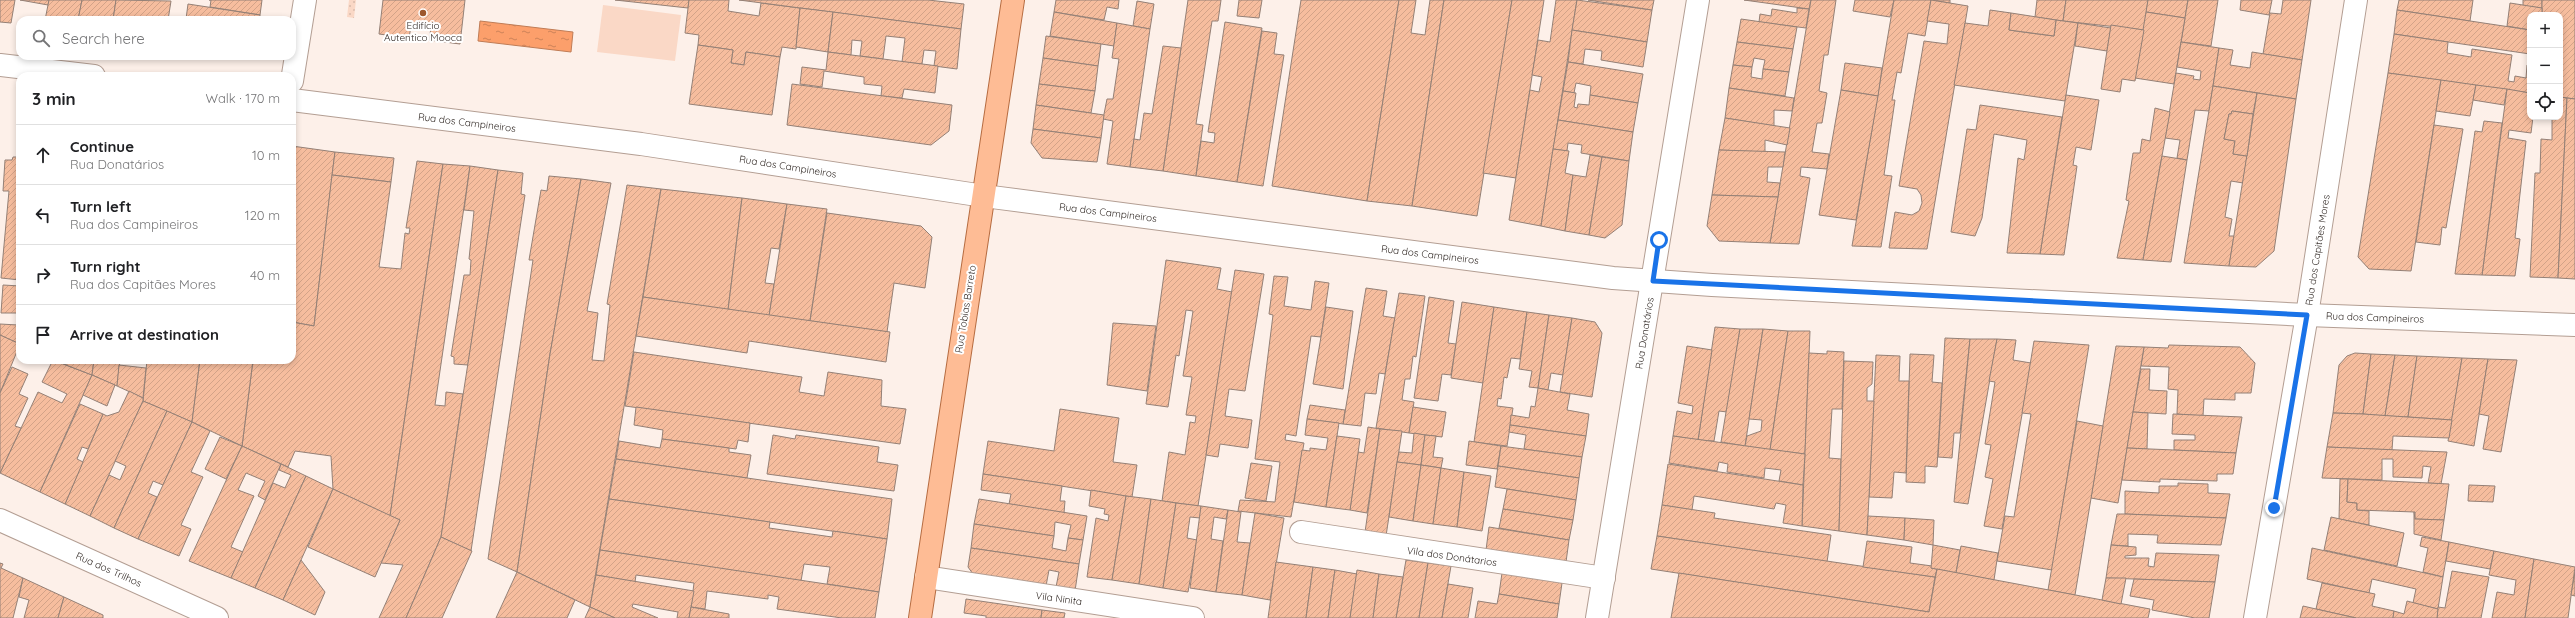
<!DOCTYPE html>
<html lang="en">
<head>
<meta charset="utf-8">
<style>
  body { margin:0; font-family:Quicksand,sans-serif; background:#f6f6f6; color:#202124 }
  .controls { position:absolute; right:12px; top:12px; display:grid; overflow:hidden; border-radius:8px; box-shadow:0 2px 6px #0003 }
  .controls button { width:36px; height:36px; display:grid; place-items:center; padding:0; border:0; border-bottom:1px solid #e0e0e0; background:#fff; color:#202124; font:20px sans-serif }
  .stop { position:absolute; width:12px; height:12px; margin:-9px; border:3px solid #1a73e8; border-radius:50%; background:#fff }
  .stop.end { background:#1a73e8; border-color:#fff; box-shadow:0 1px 4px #0008 }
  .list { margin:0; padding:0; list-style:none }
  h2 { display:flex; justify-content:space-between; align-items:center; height:52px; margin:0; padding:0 16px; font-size:17px }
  h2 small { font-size:13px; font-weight:400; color:#757577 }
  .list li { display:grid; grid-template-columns:26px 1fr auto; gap:12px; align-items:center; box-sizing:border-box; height:60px; padding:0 16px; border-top:1px solid #e0e0e0 }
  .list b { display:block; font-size:15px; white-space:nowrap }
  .list p { margin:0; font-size:13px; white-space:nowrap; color:#757577 }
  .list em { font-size:13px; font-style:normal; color:#757577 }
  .icon { flex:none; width:22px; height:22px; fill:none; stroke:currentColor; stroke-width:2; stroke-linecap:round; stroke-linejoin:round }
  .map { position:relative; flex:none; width:2575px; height:618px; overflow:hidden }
  .search { position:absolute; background:#fff; box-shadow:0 2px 6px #0003; left:16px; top:16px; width:280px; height:44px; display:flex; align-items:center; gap:10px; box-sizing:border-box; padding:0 14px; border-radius:12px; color:#757577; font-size:15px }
  .panel { position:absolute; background:#fff; box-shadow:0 2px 6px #0003; left:16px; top:72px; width:280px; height:292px; border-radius:12px }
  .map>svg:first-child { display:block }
  .park { fill:url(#park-dots) }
  .pitch { fill:#fad8c6 }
  .water { fill:url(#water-ripples); stroke:#bf7c56 }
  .building { fill:url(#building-hatch); stroke:#948076 }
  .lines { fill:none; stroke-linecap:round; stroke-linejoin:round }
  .minor-casing { stroke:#b39e93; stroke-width:24 }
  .major-casing { stroke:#b66c41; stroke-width:24 }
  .minor { stroke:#fff; stroke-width:22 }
  .major { stroke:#febc95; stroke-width:22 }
  .route { stroke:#1a73e8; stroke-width:5 }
  .poi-dot { fill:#9d572d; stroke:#fff; stroke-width:1.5 }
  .labels { text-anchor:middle; stroke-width:4; stroke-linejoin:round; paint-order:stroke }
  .poi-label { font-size:10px; fill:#322a26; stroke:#fff }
  .street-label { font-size:10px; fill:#322a26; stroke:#fff }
</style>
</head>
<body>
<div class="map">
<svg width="2575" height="618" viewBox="0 0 2575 618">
  <defs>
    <pattern id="park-dots" width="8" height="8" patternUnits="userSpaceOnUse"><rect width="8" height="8" fill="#fad8c6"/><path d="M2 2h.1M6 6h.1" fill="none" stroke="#d7baaa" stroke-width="1.8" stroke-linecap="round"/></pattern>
    <pattern id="water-ripples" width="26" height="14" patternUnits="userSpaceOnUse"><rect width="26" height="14" fill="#fc9f6b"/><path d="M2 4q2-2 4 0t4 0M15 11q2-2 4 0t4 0" fill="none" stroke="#cd8258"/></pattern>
    <pattern id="building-hatch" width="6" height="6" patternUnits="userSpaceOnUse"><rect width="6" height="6" fill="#f6bd9e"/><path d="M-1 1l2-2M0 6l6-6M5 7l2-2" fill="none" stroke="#d3a388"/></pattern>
  </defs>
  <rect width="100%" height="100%" fill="#fdf0e9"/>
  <!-- park -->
  <path class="park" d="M349,0h7l-2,18 -7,-1z"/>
  <!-- pitch -->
  <path class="pitch" d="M603,5l78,10 -6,46 -78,-9z"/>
  <!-- water -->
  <path class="water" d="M480,21l93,11 -2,20 -93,-11z"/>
  <!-- building -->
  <g class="building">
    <path d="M0,0h15l-4,23 -11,-1z"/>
    <path d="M20,0h29l-1,5z"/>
    <path d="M49,0h33l-4,20h-33z"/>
    <path d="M82,0h34l-3,20h-35z"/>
    <path d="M116,0l55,1 -3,19h-55z"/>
    <path d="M209,0h53l-2,15 -50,-8 1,-7z"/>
    <path d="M383,0h82l-5,44 -31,-4 2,-12 -20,-2 -2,12 -30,-4z"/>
    <path d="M615,0h74l-1,8z"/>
    <path d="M689,0h40l-1,11 31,5 2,-13 39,5 -4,41 -14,-2 -2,10 -34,-5 -2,13 -13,-2 2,-13 -35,-5 1,-10 -14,-2z"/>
    <path d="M739,0h189l36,4 -3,25z"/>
    <path d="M1056,0h63l-1,9 -11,-2 -3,13 -50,-8z"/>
    <path d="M1188,0h33l-3,21h-6l-16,103 7,1 -7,51 -33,-5z"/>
    <path d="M1239,0h23l-3,18 -22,-2z"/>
    <path d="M1301,0h98l-32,201 -95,-15z"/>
    <path d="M1399,0h17l-5,33 14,2 5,-35h14l-32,206 -45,-5z"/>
    <path d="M1444,0h68l-35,216 -65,-10z"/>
    <path d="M1512,0h32l-28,178 -33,-5z"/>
    <path d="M1556,0h21l-36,226 -32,-6 21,-130 9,2 3,-15 -10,-2 6,-35 12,2z"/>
    <path d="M1577,0l75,10 -5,32 -75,-12z"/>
    <path d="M1588,0h66l-2,10z"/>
    <path d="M1744,0h67l-2,9z"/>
    <path d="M1811,0h25l-8,55h-4l-5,36 8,2 -5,30h-5l-5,29 17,2 -2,15 -26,-2 -1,9 10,2 -11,66 -29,-1z"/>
    <path d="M1855,0h39l-4,17 -37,-6z"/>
    <path d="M1894,0h37l-6,36 -17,-3 -7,40 -4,-1 -5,28h3l-11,75 8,1 -11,71 -29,-1z"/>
    <path d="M1930,0h20v3z"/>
    <path d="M1931,0l37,6 -41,243 -38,-1 6,-36 17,3 7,-4 3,-8 -1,-8 -4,-6 -18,-3 25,-145 23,3 2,-20 -22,-3z"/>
    <path d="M2037,0h29l-3,21 -28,-4z"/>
    <path d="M2066,0h82l-4,30 -81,-9z"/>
    <path d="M2148,0h40l-3,18 -39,-6z"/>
    <path d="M2188,0h30l-7,46 -30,-4z"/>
    <path d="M2241,0h31l-3,15 -29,-5z"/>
    <path d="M2283,0h28l-9,60 -39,-6 7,-41 11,1z"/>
    <path d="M2399,0h74l-3,21 -73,-11z"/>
    <path d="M2523,0h19v8l-19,-2z"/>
    <path d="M2542,0h33v99l-15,-2v-82h-18z"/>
    <path d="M1137,1l17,3 -4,25 -17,-3z"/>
    <path d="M2510,3l32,5v7h-12v15l-23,-4z"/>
    <path d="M188,4l72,11v5h-77l3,-1z"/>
    <path d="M800,8l33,4 -5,40 -32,-5z"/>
    <path d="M1797,8l12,1 -3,19 -47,-6 1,-8 11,2 1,-7 25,4z"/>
    <path d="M1990,10l21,3 -2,17 21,3 24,3 2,-16 22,3 -13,78 -111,-16 11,-62 23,3z"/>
    <path d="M2397,10l133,20v24l-136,-20z"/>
    <path d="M833,12l128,17 -4,40 -23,-3 2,-15 -12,-1 -2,14 -20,-2 3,-24 -19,-2 -3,23 -23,-3 2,-15 -10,-1 -1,15 -23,-3z"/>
    <path d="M1054,12l63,11 -3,23 -64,-10z"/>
    <path d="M2146,12l39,6 -11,66 -39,-6z"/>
    <path d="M2011,13l45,7 -2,16 -45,-6z"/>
    <path d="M1741,19l56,8 -4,22 -56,-7z"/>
    <path d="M1225,22l37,6 -25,154 -41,-6 5,-35 13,2 1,-10 -7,-1z"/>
    <path d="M1117,23l33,6 -20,138 -23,-3 6,-43 -10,-2 4,-20h6l6,-40 -7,-1z"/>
    <path d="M2078,23l33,5 -4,23 -32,-5z"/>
    <path d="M2111,25l33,5 -9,51 -13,-2 -2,13 -19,-3z"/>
    <path d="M1572,30l75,12 -4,25 -42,-7 1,-9 -17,-2 -2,15 -15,-2z"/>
    <path d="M1262,31l15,2 -3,21 10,1 -21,131 -26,-4z"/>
    <path d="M2394,34l54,8 -1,11 24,4 1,-8 40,6 -4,26 6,1 1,-6 11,2 1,-13h3v28l-142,-20z"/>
    <path d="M1046,36l55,8 -3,22 -55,-8z"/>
    <path d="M1737,42l56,7 -4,23 -26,-3 2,-9 -11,-2 -2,9 -19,-2z"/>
    <path d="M2181,42l38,6 -10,63 -14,-1 -8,50 -10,-2 3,-18 -15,-2 11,-65 18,3 -1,3 7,1 1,-9 -24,-4z"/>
    <path d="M698,45l35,5 -2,13 13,2 2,-13 34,5 -8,58 -83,-11z"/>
    <path d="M1163,46l18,2 -18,123 -33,-4 4,-28 6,1 4,-27 8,1z"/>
    <path d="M2219,48l14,2 -3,15 20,3 2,-16 50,8 -6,39 -83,-13z"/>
    <path d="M828,52l110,14 -3,27 -31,-4 -2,9 -21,-2 1,-10 -18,-2v-7l-40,-6 -2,16 -22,-3 2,-17 24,3z"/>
    <path d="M1043,58l55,8 -3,25 -56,-7z"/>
    <path d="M1568,62l75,12 -5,29 -48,-8 1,-9 -15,-3 -2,10 -11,-2z"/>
    <path d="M1845,63l37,5 -4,28 -37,-6z"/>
    <path d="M1733,65l19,2 -1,10 11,2 1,-10 26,3 -4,24 -56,-8z"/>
    <path d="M2388,73l53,7 -30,191 -42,-2 -11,-12z"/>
    <path d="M2441,80l35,5 -6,31 -34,-5z"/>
    <path d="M792,84l160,21 -3,26 -18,14 -144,-20z"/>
    <path d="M1039,84l56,7 -4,22 -55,-8z"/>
    <path d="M2476,85l31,4 -3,16 -31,-5z"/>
    <path d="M2213,86l44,7 -4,21 -21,-3 -1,3h-2l-5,25 11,2 -2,13 14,2 -4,27 -12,-2 -6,36 7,2 -3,17h5l-5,30 -45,-3z"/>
    <path d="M1729,88l65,10 -2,13 -18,-1v16l-49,-8z"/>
    <path d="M2507,89l23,4v24h3l-2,16 -22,-3 -1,8 18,3 -11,97 5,1 -5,37 -33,-1z"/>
    <path d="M1841,90l37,6 -22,124 -37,-5z"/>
    <path d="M1563,91l13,2 -2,14 3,1 1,-4 11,1 1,-10 48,8 -5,29 -75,-12z"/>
    <path d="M2257,93l39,6 -22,152 -18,16 -27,-1z"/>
    <path d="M2066,95l33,5 -8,50 -15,-3 -3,18 4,1 -13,89 -24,-1z"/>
    <path d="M2560,97l7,1 -9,180 -28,-1 5,-104h5l1,-34 11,1v-21l-19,-2h27z"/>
    <path d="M2567,98l8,1v180l-17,-1z"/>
    <path d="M1036,105l68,10 -3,23 -68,-9z"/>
    <path d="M1980,105l82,12 -22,137 -33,-1 11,-95 6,2 3,-20 -33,-6 -12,84 -7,18 -24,-4 16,-103 9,1z"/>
    <path d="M2155,108l15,4 -27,148 -26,-2 12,-57 -3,-1 7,-47h7l2,-14 8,2z"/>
    <path d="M2232,111l21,3 -6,42 -14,-2 2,-13 -11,-2 5,-25h2z"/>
    <path d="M1725,118l65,10 -3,17 -22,-5v12l-46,-2z"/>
    <path d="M1558,120l75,12 -4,29 -48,-8 1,-8 -14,-2 -1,8 -14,-2z"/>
    <path d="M2484,121l18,2 -20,152 -27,-1 20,-143 7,1z"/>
    <path d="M2434,125l29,4 -17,99 -4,-1 -2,18 -24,-3z"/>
    <path d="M1033,129l68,9 -4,24 -55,-4 -11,-15z"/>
    <path d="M292,146l43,6 -21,174 -22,-4z"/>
    <path d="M1553,149l16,2 -4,22 8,2 -8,56 -24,-5z"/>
    <path d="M1719,150l66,2 -2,15h-15l-1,15 13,1 -2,14 -66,-2z"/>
    <path d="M335,152l59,6 -3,24 -59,-7z"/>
    <path d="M1590,155l12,2 -13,78 -24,-4 8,-56 13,2z"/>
    <path d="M2162,156l25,4 -16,102 -28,-2z"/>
    <path d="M13,157h7v123l-19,-2 8,-87h-6l2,-31h7z"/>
    <path d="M1602,157l27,4 -7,64 -17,13 -16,-3z"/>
    <path d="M417,161l26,3 -53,352 -57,-27 -2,-33 -36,-5 -7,16 -46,-21 11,-86h39v-38l22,4 18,-151 59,7 -12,85 22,2 4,-36 4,1 1,-6h-4z"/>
    <path d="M443,164l27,2 -35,239 10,1 1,-14 17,2 -22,143 -35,81h-27l24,-53 -22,-2 19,-43 -10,-4z"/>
    <path d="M470,166l28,4 -30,195 -14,-1v-7l-3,-1 13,-81h6l1,-15 -2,-1 5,-48 -10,-1z"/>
    <path d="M498,170l25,3 -2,21 4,1 -54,356 -30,-14z"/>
    <path d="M549,176l32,3 -31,175 -33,218 -29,-13 45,-299h-4l12,-70 6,1z"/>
    <path d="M581,179l30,4 -24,128 11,2 -6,47 12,1 6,-56 -3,-1 20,-119 34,4 -71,418 -73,-35 33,-218z"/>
    <path d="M661,189l81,9 -14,112 -85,-13z"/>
    <path d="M1712,195l66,2 -8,46 -51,-2 -12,-15z"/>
    <path d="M742,198l45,6 -8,45 -8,-1 -6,35 9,1 -5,32 -41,-6z"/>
    <path d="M787,204l40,5 -17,112 -41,-5z"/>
    <path d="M827,213l94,13 11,11 -7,51 -31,-5 -7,49 -77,-11z"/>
    <path d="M1166,260l55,8 -4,21 15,3 -34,214 -36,-5 7,-49 16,3 5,-33 5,1 1,-7 -10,-1 6,-38 -9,-1 10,-65 -7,-1 -7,46 -3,-1 -8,52 -22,-3z"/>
    <path d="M1235,270l29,4 -19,117 -16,-2 -4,27 27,4 -4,28 -28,-4 -2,13 -12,-2z"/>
    <path d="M1274,276l14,1 -4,29 27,4 4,-29 14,2 -8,54 -10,-1 -15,100 -10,-2 -1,6 19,3 -13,74 -53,-6 2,-11 35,2 5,-40 -25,-3 18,-144 -4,-1z"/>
    <path d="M3,285l17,1 -3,27h-16z"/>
    <path d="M1366,288l21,3 -4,25 12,2 -10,56 -6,-1 -3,21 -11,-1 -4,33 -18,-2z"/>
    <path d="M1399,293l26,3 -9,61 -3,-1 -3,23h-5l-3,21 12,2 -5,31 -33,-5z"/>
    <path d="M643,297l247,35 -4,30 -137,-21 -2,12 -111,-17z"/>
    <path d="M1429,297l25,4 -6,42 8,1 -5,31 -9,-1 -4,27 -24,-3z"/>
    <path d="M1462,302l32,5 -11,76 -32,-5z"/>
    <path d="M1326,307l27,4 -10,78 -30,-5z"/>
    <path d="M1494,307l33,5 -7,47 -9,-1 -4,20 -3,-1 -3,22 -3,-1 -1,8 16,2 -6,38 -33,-4z"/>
    <path d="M1527,312l22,3 -11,73 -9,-1 3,-16 -13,-2z"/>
    <path d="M19,314h1v30l-3,-1z"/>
    <path d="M1549,315l23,3 -9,57 -12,-2 -3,17 -10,-2z"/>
    <path d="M1572,318l23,4 7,11 -10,64 -32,-5z"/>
    <path d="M1113,323l43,3 -9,65 -40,-6z"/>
    <path d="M0,324l18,1 -1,18 -17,-8z"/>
    <path d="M1715,327l25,2 -13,83 -8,-1 -5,30 -16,-1z"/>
    <path d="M1740,329h23l-18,117 -24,-4z"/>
    <path d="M1763,329l25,2 -18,119 -25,-4 2,-10 14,-5 1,-11 -13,-1z"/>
    <path d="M1788,331h22l-5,123 -35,-4z"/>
    <path d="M0,335l20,9 -20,49z"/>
    <path d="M1945,338l25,1 -10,94h-6l-2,25 -14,-1z"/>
    <path d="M1970,339h27l-29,165 -14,-2z"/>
    <path d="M1997,339l19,1 -3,20 18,3 -29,166 -18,-3 9,-47 -8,-2 6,-32 -6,-1 10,-62 -6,-1z"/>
    <path d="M2034,341l55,4 -37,225 -55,-9 8,-45 9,1 17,-103 -9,-1z"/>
    <path d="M2169,345l71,2 15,16 -4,30h-16v7l-31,-1 -1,17 -26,-2 1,-24 -10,-1 1,-22 -28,-1 3,-19 24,1z"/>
    <path d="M1687,346l25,4 -14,90 -25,-4 4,-25 15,3 1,-8 -15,-3z"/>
    <path d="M2116,346l28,1 -26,156 -27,-5z"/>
    <path d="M1827,351l17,1 -2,57h-10l-3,49 12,1 -2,72 -37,-5 7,-173 18,1z"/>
    <path d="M634,352l168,25 -3,15 25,4 4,-24 54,8 -1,26 25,3 -6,35 -275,-38z"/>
    <path d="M2355,353l16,1 -8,60 -30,-1 6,-48 8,-9z"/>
    <path d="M1910,354l24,1 -2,27 10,1 -5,84 -12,-1v17l-19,-1z"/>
    <path d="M2371,354l24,1 -10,61 -22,-2z"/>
    <path d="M1876,355l24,1 -1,25h10l-3,92 -12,-1 -2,26 -23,-1z"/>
    <path d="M2395,355l22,1 -9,61 -23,-1z"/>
    <path d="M2417,356l45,2 -10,62 -44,-3z"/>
    <path d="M2462,358l26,1 -14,87 -26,-5z"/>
    <path d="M2488,359l29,1 -16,92 -18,-3 6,-33 -10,-2z"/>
    <path d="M53,360l39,15 -52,117 -40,-19 38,-81 24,11 5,-9 -25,-12z"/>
    <path d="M53,360h13v5z"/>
    <path d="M66,360h28l-2,15 -26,-10z"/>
    <path d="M94,360h26l-3,26 -25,-11z"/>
    <path d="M147,360h53l-8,62 -49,-21z"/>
    <path d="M200,360h53l-11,86 -50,-24z"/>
    <path d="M1844,361l29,1 -1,22 -5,4v13h7l-7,134 -28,-4z"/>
    <path d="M119,365l27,3 -3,30 -26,-12z"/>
    <path d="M12,367l16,7 -9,20 9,4 -13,28 6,2 -21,45v-80z"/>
    <path d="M2141,369h9l-1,21 18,1 -1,23 -33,-2z"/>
    <path d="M92,375l23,10 -8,21 -24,-11z"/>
    <path d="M1538,388l32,6 -3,16 22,4 -3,22 -76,-11 1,-10 18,3 2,-12 4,1z"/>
    <path d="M129,391l14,7v3l-53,115 -25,-12 38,-90 4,2 12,-4z"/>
    <path d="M143,401l24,10 -53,117 -24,-12 19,-41 11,5 6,-14 -11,-5z"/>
    <path d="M80,404l23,10 -15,35 -6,-2 -5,12 6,3 -18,42 -25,-12z"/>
    <path d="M1310,405l35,5 -2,14 -36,-5z"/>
    <path d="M636,407l114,16 -2,19 -10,-2 -2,9 -74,-10 1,-9 -29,-5z"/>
    <path d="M1413,407l33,5 -4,25 -33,-4z"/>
    <path d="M1060,409l59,9 -6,44 24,3 -5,32 -149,-23 5,-33 66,10z"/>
    <path d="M167,411l25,11 -29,63 -10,-4 -5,12 9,4 -19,42 -24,-11z"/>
    <path d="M2133,412l15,1 -1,36 -20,-1z"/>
    <path d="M2333,413l30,1 89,6 -3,18 -56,-2 -1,14 -65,-3z"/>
    <path d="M2173,414l69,3 -6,36 -62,-3v-10h21v-5l-23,-1z"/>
    <path d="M1307,419l32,4 -13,84 -32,-5 8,-52 8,1v-3l16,2 2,-12 -23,-3z"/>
    <path d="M2077,421l26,5 -28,169 -27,-5z"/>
    <path d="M192,422l18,9 -19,41 12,5 -22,48 10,4 -12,27 -41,-17z"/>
    <path d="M1510,425l76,11 -4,21 -58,-8 2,-14 -17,-3z"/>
    <path d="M1368,427l12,2 -13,84 -17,-3 8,-58 6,1z"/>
    <path d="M1380,429l22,2 -16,105 -21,-4z"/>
    <path d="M1414,433l11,2 -4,30 -24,-3 2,-10 13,1z"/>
    <path d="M773,435l22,4 1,-4 83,12 -2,15 21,3 -4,26 -127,-17z"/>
    <path d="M1425,435l11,1 -3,21 10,1 -2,10 -20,-3z"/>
    <path d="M1337,436l23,3 -10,71 -24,-3z"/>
    <path d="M1673,436l132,18 -2,31 -24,-4 2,-11 -16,-2 -1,10 -37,-6 1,-8 -9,-2 -2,9 -48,-8z"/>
    <path d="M220,437l22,9 -16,33 -21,-10z"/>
    <path d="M662,439l67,9v4l22,3 -4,23 -131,-19 3,-18 41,7z"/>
    <path d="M1469,441l32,5 -4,23 -31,-4z"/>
    <path d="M242,446l39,18 -16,36 -7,-4 7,-15 -19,-8 -8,17 16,6 -23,51 12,5 -12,26 -42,-17z"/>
    <path d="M1501,446l81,11 -3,21 -81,-12z"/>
    <path d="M2327,447l120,5 -6,32 -13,-1 3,-16 -8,-1 -1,12 -29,-1v-18h-11v21l-60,-2z"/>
    <path d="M2127,448l47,2 62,3 -3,21h-16v7l-57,-2v3l-38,-2z"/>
    <path d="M616,459l276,40 -5,40 -278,-40z"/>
    <path d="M1397,462l24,3 -8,56 -24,-4z"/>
    <path d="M1251,463l21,3 -6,35 -21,-3z"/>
    <path d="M281,464l25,12 -51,112 -24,-10 42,-95 12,5 6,-13 -12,-5z"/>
    <path d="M1668,464l135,21 -1,41 -19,-3 3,-18 -10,-2 -2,6 -80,-13 -2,14 -30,-5z"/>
    <path d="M1421,465l20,3 -8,56 -20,-3z"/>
    <path d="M1498,466l81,12 -3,22 -81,-13z"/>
    <path d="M1441,468l23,4 -7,55 -24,-3z"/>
    <path d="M1464,472l27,4 -9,55 -25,-4z"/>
    <path d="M983,474l79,12 -2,15h5l-1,12 -55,-9 2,-10 -30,-4z"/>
    <path d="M306,476l27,13 -50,111 -28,-12z"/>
    <path d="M2340,479h8l-1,23 10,1v7l12,1v14l-30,-6z"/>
    <path d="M2348,479l101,5 -5,36 -29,-1v-7l-58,-2v-7l-10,-1z"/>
    <path d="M2178,483l30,1v9l22,1 -4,24 -101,-4v-23l34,2v-7h19z"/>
    <path d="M2469,485l26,1 -2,16 -25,-1z"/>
    <path d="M333,489l67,31 -25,57 -67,-30z"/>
    <path d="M1507,489l69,11 -3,20 -70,-11z"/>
    <path d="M1091,490l35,6 -14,84 -25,-3 9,-59 12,3 1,-6 -5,-1 1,-5 -16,-3z"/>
    <path d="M1126,496l25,3 -12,85 -27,-4z"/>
    <path d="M609,499l161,23 -1,6 63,9 1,-6 54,8 -8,53 -52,-8 3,-17 -26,-3 -3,17 -201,-31z"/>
    <path d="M979,499l108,17 -4,24 -15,-2 3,-13 -16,-3 -1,14 -80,-12z"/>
    <path d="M1151,499l25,4 -13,85 -24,-4z"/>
    <path d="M1176,503l25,3 -1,12 -10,-1 -3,21 10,2 -9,52 -25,-4z"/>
    <path d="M1662,505l53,8 -1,5 117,17 -4,27 -170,-26z"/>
    <path d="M1201,506l27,4 -2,9 -12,-2 -3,22 12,2 -7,51 -26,-4z"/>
    <path d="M1503,509l70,11 -4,20 -70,-12z"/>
    <path d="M1228,510l13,2 -4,30 13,1 -8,52 -26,-3z"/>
    <path d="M2414,512l1,7 29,1 -3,20 -27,-6z"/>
    <path d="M1255,513l29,5 -14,82 -28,-5z"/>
    <path d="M2117,514h8l101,4 -5,27 -64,-2 1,-8 -30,-1v12l-17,-1z"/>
    <path d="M1868,516l37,2 -1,22 -37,-5z"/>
    <path d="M2331,517l73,16 -7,33 -73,-16z"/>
    <path d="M1905,518l29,2 -1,25 -29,-5z"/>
    <path d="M974,524l80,12 -2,12 14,3 2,-13 15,2 -4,24 -108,-16z"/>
    <path d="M1489,527l80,13 -3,22 -80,-12z"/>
    <path d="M1657,536l278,41 -6,35 -278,-43z"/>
    <path d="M441,537l31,14 -30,67h-36z"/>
    <path d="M2422,537l27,5 -6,35 -20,-5 5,-24 -8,-2z"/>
    <path d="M1867,541l45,6 -2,16 22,3 -1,2 6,1 -2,8 -72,-10z"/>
    <path d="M2449,542l45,9 -4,18 -44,-8z"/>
    <path d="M1933,545l27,5 -4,23 -25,-5z"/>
    <path d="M2111,545l25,2v8l-11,1v2h24l-1,8 6,1 2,-14 63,2 -4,27 -109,-4z"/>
    <path d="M1961,546l37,7 -4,27 -38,-7z"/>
    <path d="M971,548l108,16 -4,27 -19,-4 3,-15 -10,-2 -3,16 -73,-12 -5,-7z"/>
    <path d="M2312,548l131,29 -5,32 -25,-6 3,-14 -44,-10 -3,14 -62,-14z"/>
    <path d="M600,550l279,42 -4,26h-33l-65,-9 2,-12 -11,-2v4l-61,-8 -2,18 -14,-2 3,-24 -58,-8 -1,7 -39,-7z"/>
    <path d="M2494,551l40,8 -9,59h-33l5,-26 17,3 2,-15 -27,-5z"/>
    <path d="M2534,559l41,8 -7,51h-43z"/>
    <path d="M301,560l24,32 -10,23 -32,-15z"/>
    <path d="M1406,560l22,3 -9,55h-23z"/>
    <path d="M1276,562l37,5 -7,51h-38z"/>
    <path d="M0,563l3,1 -2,4 22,10 -10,40h-13z"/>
    <path d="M1428,563l23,3 -9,52h-23z"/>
    <path d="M1313,567l22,3 -7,48h-22z"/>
    <path d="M1937,569l213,40 -2,9h-477l8,-45 250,39z"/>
    <path d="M1335,570l22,4 -7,44h-22z"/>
    <path d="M1357,570l22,4 -6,44h-23z"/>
    <path d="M2452,571l37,6 -8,41h-44l1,-11 7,1z"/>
    <path d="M517,572l58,28 -8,18h-71z"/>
    <path d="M2575,572v24l-4,-1z"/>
    <path d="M1502,573l60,10 -3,21 -60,-10z"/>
    <path d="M1379,574l24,3 -7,41h-23z"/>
    <path d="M596,575l98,16 -5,27h-12l1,-6 -45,-8 -1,3 26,11h-43l-25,-11z"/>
    <path d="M23,578l41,19 -6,21h-34l5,-18 -10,-3z"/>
    <path d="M2106,578h20l-5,26 -19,-4z"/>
    <path d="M2134,579l81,3 -6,36h-14l-43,-8 2,-10 -24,-4z"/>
    <path d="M2322,583l53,11 -3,12 22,5 -1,7h-37l-40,-9z"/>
    <path d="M1448,584l25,4 -5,30h-26z"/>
    <path d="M1499,594l60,10 -2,14h-82l3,-17 19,3z"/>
    <path d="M64,597l39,18v3h-45z"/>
    <path d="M966,599l76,11 -1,8h-55v-2l-22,-3z"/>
    <path d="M2407,601l31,8 -1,9h-44l1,-7 10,3z"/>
    <path d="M2303,606l13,3 40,9h-56z"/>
    <path d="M590,607l25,11h-30z"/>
    <path d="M691,607l38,7v4h-40z"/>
    <path d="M1042,610l23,3 -1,5h-23z"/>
  </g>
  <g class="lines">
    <defs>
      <g id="minor">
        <path d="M0,65l94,11"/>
        <path d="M292,81l13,-81"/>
        <path d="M292,100l349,44 343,52 629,82 99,7 595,30 268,10"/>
        <path d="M0,520l217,98"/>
        <path d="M1301,532l303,46"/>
        <path d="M926,577l267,41"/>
        <path d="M1597,618l101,-618"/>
        <path d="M2255,618l52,-303 49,-315"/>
      </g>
      <path id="major" d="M920,618l93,-618"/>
    </defs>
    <!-- minor casing -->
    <use href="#minor" class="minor-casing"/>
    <!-- major casing -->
    <use href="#major" class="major-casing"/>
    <!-- minor -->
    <use href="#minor" class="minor"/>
    <!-- major -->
    <use href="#major" class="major"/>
  </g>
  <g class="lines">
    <!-- route -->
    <path class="route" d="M1659,240l-6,41 654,34 -33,193"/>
  </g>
  <!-- markers -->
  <circle class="poi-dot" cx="423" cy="13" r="4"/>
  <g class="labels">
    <!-- poi labels -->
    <g class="poi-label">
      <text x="423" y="29">Edifício<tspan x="423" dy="12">Autentico Mooca</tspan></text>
    </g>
    <!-- street labels -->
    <g class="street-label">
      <text transform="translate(467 122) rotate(7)" y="4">Rua dos Campineiros</text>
      <text transform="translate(788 166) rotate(9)" y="4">Rua dos Campineiros</text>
      <text transform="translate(1108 212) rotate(7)" y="4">Rua dos Campineiros</text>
      <text transform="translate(2317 250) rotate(-81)" y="4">Rua dos Capitães Mores</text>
      <text transform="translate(1430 254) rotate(7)" y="4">Rua dos Campineiros</text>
      <text transform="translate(965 309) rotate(-81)" y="4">Rua Tobias Barreto</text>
      <text transform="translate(2375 317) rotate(2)" y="4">Rua dos Campineiros</text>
      <text transform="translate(1644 333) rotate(-81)" y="4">Rua Donatários</text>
      <text transform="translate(1452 556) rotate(8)" y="4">Vila dos Donátarios</text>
      <text transform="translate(109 569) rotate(24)" y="4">Rua dos Trilhos</text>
      <text transform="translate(1059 598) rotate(8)" y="4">Vila Ninita</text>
    </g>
  </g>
</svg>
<div class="controls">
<button>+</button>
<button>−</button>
<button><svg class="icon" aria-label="locate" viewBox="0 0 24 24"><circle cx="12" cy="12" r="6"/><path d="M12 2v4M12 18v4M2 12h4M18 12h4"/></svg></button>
</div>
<div class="stop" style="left:1659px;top:240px"></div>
<div class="stop end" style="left:2274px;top:508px"></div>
<div class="search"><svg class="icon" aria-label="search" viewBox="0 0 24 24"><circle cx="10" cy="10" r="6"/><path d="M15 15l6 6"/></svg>Search here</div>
<section class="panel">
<h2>3 min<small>Walk · 170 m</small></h2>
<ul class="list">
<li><svg class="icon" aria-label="ahead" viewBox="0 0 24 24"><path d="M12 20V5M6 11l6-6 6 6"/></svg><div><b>Continue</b><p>Rua Donatários</p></div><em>10 m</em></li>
<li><svg class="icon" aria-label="left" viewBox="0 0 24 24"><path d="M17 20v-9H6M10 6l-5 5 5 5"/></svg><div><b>Turn left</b><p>Rua dos Campineiros</p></div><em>120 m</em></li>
<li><svg class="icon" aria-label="right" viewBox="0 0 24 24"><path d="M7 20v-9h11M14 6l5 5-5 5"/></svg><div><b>Turn right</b><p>Rua dos Capitães Mores</p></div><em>40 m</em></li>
<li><svg class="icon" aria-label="arrive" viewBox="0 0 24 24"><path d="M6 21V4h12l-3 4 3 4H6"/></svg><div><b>Arrive at destination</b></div></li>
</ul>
</section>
</div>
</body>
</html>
